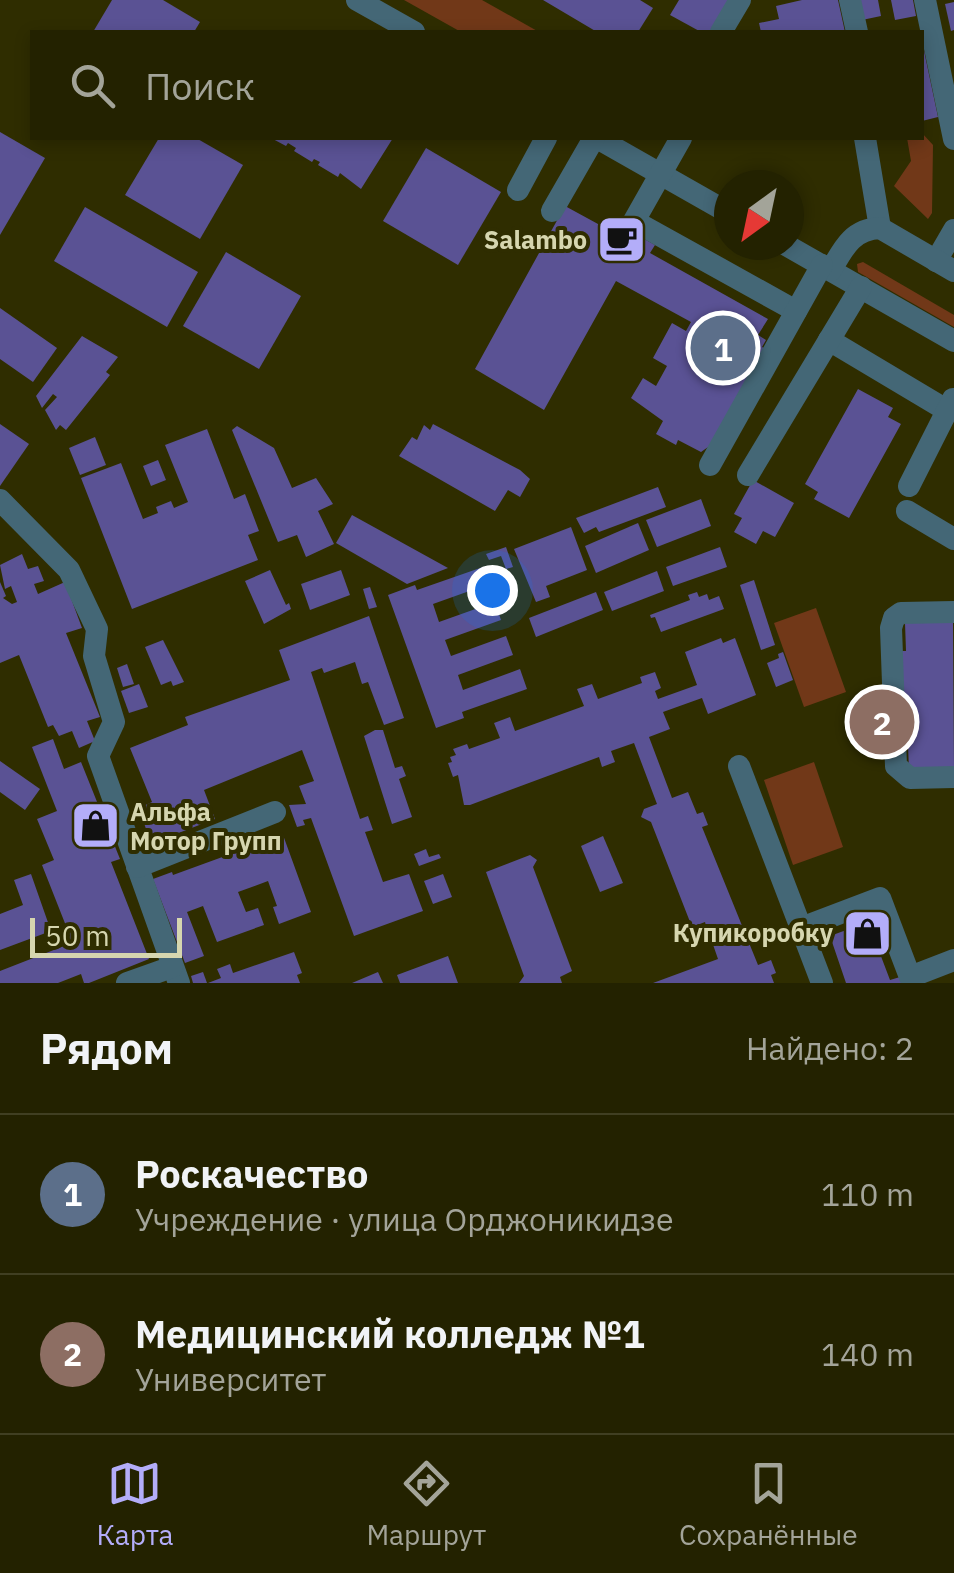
<!DOCTYPE html>
<html lang="ru">
<head>
<meta charset="utf-8">
<style>
  body { margin:0; font-family:"IBM Plex Sans",sans-serif; background:#2b2a0a; color:#f1f3f6 }
  .compass { position:absolute; left:714px; top:170px; width:90px; height:90px; border-radius:50%; background:#232200; box-shadow:0 5px 15px #0003; rotate:213deg }
  .scale { position:absolute; left:30px; bottom:25px; width:152px; box-sizing:border-box; padding-left:10px; border:5px solid #d6d6af; border-top:0; font-size:28px; line-height:35px; white-space:nowrap; color:#d6d6af; -webkit-text-stroke:8px #2f2d00; paint-order:stroke }
  .you { position:absolute; left:492px; top:590px; width:35px; height:35px; margin:-25px; border:8px solid #fff; border-radius:50%; background:#1a73e8; box-shadow:0 0 0 15px #1a73e833 }
  .badge { display:grid; place-items:center; width:65px; height:65px; border-radius:50%; background:#b3adf9; color:#fff; font-size:32px; font-weight:700 }
  .pin { position:absolute; translate:-50% -50%; border:5px solid #fff; box-shadow:0 2px 10px #0006 }
  .list { margin:0; padding:0; list-style:none }
  h2 { display:flex; justify-content:space-between; align-items:center; height:130px; margin:0; padding:0 40px; font-size:42px }
  h2 small { font-size:32px; font-weight:400; color:#a3a499 }
  .list li { display:grid; grid-template-columns:65px 1fr auto; gap:30px; align-items:center; box-sizing:border-box; height:160px; padding:0 40px; border-top:2px solid #403f22 }
  .list b { display:block; font-size:38px; white-space:nowrap }
  .list p { margin:0; font-size:32px; white-space:nowrap; color:#a3a499 }
  .list em { font-size:32px; font-style:normal; color:#a3a499 }
  .icon { flex:none; width:55px; height:55px; fill:none; stroke:currentColor; stroke-width:2; stroke-linecap:round; stroke-linejoin:round }
  .map { position:relative; flex:none; width:954px; height:983px; overflow:hidden }
  .search { position:absolute; background:#232200; box-shadow:0 5px 15px #0003; left:30px; right:30px; top:30px; height:110px; display:flex; align-items:center; gap:25px; box-sizing:border-box; padding:0 35px; border-radius:0px; color:#a3a499; font-size:38px }
  .sheet { height:450px; background:#232200 }
  nav { display:flex; justify-content:space-around; align-items:center; box-sizing:border-box; height:140px; border-top:2px solid #403f22; background:#232200; font-size:28px; color:#a3a499 }
  nav a { display:grid; justify-items:center; gap:5px }
  nav .on { color:#b3adf9 }
  .map>svg:first-child { display:block }
  .green { fill:#713818 }
  .building { fill:#5a5294 }
  .lines { fill:none; stroke-linecap:round; stroke-linejoin:round }
  .minor { stroke:#446776; stroke-width:22 }
  .labels { text-anchor:middle; stroke-width:8; stroke-linejoin:round; paint-order:stroke }
  .poi-label { font-size:25px; font-weight:bold; fill:#d6d6af; stroke:#2f2d00; text-anchor:end }
</style>
</head>
<body>
<div class="map">
<svg width="954" height="983" viewBox="0 0 954 983">
  <rect width="100%" height="100%" fill="#2f2d00"/>
  <!-- green -->
  <g class="green">
    <path d="M404,0h78l57,32h-78z"/>
    <path d="M922,133l11,12 -1,68 -4,6 -34,-33 17,-25 -4,-23h15z"/>
    <path d="M863,262l91,53v12l-96,-55 -1,-8z"/>
    <path d="M816,608l30,84 -42,15 -30,-84z"/>
    <path d="M814,762l29,85 -50,18 -29,-85z"/>
  </g>
  <!-- building -->
  <g class="building">
    <path d="M112,0h51l37,22 -6,10h-101z"/>
    <path d="M543,0h97l13,8 -15,24h-41z"/>
    <path d="M679,0h50l-19,32h-9l-31,-17z"/>
    <path d="M838,0l7,32h-84l-2,-9 20,-4 -3,-13 26,-6z"/>
    <path d="M858,0h20l3,16 -19,4z"/>
    <path d="M891,0h22l3,16 -21,4z"/>
    <path d="M954,2v28l-3,1 -6,-27z"/>
    <path d="M923,46l15,71 -16,4v-74z"/>
    <path d="M0,132l45,26 -45,77z"/>
    <path d="M159,138h37l47,27 -43,74 -75,-44z"/>
    <path d="M271,138h122l-32,51 -21,-16 -2,4 -20,-12 2,-3 -6,-3 -2,3 -18,-11 2,-3 -8,-5 -2,3z"/>
    <path d="M426,148l75,44 -43,73 -75,-44z"/>
    <path d="M565,206l44,24 5,-8 41,23 -5,8 118,66 -10,16 8,5 -4,7 6,3 -50,90 -17,12 -23,-12 -2,5 -20,-11 7,-13 -32,-23 12,-20 13,8 11,-20 -14,-8 19,-35 14,8 5,-9 -75,-41 -72,129 -69,-41z"/>
    <path d="M85,207l113,65 -31,55 -113,-66z"/>
    <path d="M226,252l75,44 -42,73 -76,-43z"/>
    <path d="M0,308l57,40 -24,34 -33,-23z"/>
    <path d="M82,336l36,21 -12,15 4,3 -44,55 -6,-5 -4,5 -11,-20 12,-13 -4,-3 -11,14 -6,-12z"/>
    <path d="M858,389l35,19 -5,9 13,7 -52,94 -35,-19 4,-7 -13,-8z"/>
    <path d="M0,424l29,20 -29,42z"/>
    <path d="M433,424l87,46 10,9 -10,18 -12,-7 -13,21 -96,-55 13,-19 5,3 7,-15 6,5z"/>
    <path d="M237,426l37,22 18,40 24,-10 17,26 -15,7 16,33 -28,13 -9,-22 -19,7 -46,-112z"/>
    <path d="M207,429l27,70 11,-5 14,37 -11,4 10,25 -126,49 -51,-131 40,-15 22,56 15,-6 -2,-6 15,-6 3,7 14,-6 -23,-57z"/>
    <path d="M95,437l11,28 -26,10 -11,-27z"/>
    <path d="M158,460l8,20 -15,6 -8,-20z"/>
    <path d="M753,480l41,23 -19,34 -12,-6 -7,13 -22,-12 8,-14 -8,-4z"/>
    <path d="M658,487l8,20 -67,25 -3,-5 -12,6 -8,-15z"/>
    <path d="M701,499l10,27 -54,21 -11,-27z"/>
    <path d="M352,515l96,53 -41,16 -71,-41z"/>
    <path d="M638,523l11,27 -53,23 -11,-27z"/>
    <path d="M571,527l16,43 -41,16 4,11 -14,5 -22,-53z"/>
    <path d="M506,547l7,20 -7,2 -5,-13 -12,4 -3,-6z"/>
    <path d="M720,547l7,20 -54,19 -7,-19z"/>
    <path d="M22,554l6,15 10,-3 6,15 -10,3 4,10 27,-12 17,46 -16,5 34,84 -13,4 8,20 -16,7 -7,-17 -13,5 -6,-11 -5,2 -29,-72 -19,8v-81l6,14 -3,2 9,6 5,-2 -6,-16 -6,3 -5,-24z"/>
    <path d="M483,567l6,17 -56,20 6,18 56,-20 6,18 -56,20 6,16 55,-20 7,19 -55,20 5,15 57,-21 7,20 -65,23 2,6 -28,10 -48,-133 27,-10 2,5z"/>
    <path d="M270,570l16,35 3,-2 2,6 -27,15 -19,-43z"/>
    <path d="M341,570l9,25 -40,15 -9,-26z"/>
    <path d="M657,571l7,20 -52,20 -8,-19z"/>
    <path d="M754,580l21,65 -14,5 -21,-65z"/>
    <path d="M370,587l7,20 -8,2 -6,-20z"/>
    <path d="M596,592l7,18 -67,27 -7,-19z"/>
    <path d="M697,592l2,5 8,-3 2,6 10,-4 5,13 -63,23 -6,-15 -4,1 -1,-3 40,-15 -2,-5z"/>
    <path d="M369,616l35,102 -20,7 -16,-43 -6,2 -7,-22 -31,11 -2,-5 -11,4 49,147 8,-3 5,14 -8,2 18,50 26,-8 14,37 -69,25 -43,-118 -8,2 2,5 -8,2 -8,-22 17,-1 -7,-18 15,-5 -12,-31 -98,40 11,29 -73,28 -5,-13 9,-5 -7,-21 13,-6 -22,-54 58,-23 -3,-8 105,-37 -11,-30z"/>
    <path d="M953,621l1,147 -45,2 -1,-24h-6l-3,-95h7l-1,-28z"/>
    <path d="M721,638l2,5 12,-5 21,57 -48,19 -6,-16 -39,14 7,17 -21,8 23,61 16,-6 9,22 6,-2 5,13 -6,2 56,138 13,-5 5,13 -5,2 3,8h-121l65,-24 -9,-26 -13,5 -3,-8 13,-4 -1,-4 -13,5 -41,-105 -10,-5 3,-8 13,-5 -23,-61 -23,8 4,11 -13,5 -3,-10 -129,48h-6l-6,-30 -5,2 -5,-14 4,-1 -2,-5 6,-2 -3,-6 14,-5 2,5 31,-11 -6,-15 16,-6 5,14 69,-25 -7,-17 15,-5 6,15 44,-16 -2,-6 15,-5 6,16 -6,3 3,8 39,-14 -12,-33z"/>
    <path d="M163,640l21,42 -11,4 -2,-5 -10,4 -16,-38z"/>
    <path d="M783,652l10,28 -17,7 -9,-24 12,-5 -1,-4z"/>
    <path d="M127,664l7,20 -11,3 -6,-19z"/>
    <path d="M139,684l9,23 -19,6 -8,-22z"/>
    <path d="M375,730h8l12,38 7,-2 4,10 -7,3 13,38 -20,7 -28,-88z"/>
    <path d="M53,739l11,30 17,-7 39,97 -9,3 38,97 -60,24h-5l-3,-9 -23,9h-58v-12l64,-25 -2,-7 8,-3 -28,-71 12,-5 -17,-41 20,-8 -25,-64z"/>
    <path d="M0,761l40,28 -15,21 -25,-18z"/>
    <path d="M283,835l28,77 -32,12 -6,-17 4,-1 -9,-25 -30,11 8,20 12,-4 6,17 -47,17 -14,-36 -16,6 17,44 -19,7 -32,-84 19,-7 1,3z"/>
    <path d="M603,836l20,47 -23,9 -19,-46z"/>
    <path d="M426,849l3,8 10,-3 2,4 -22,8 -5,-12z"/>
    <path d="M530,855l7,5 -4,7 39,104 -12,6 2,6h-43l5,-7 -38,-104z"/>
    <path d="M31,874l20,57 -51,19v-36l23,-9 -9,-25z"/>
    <path d="M443,874l9,23 -19,7 -9,-23z"/>
    <path d="M868,922l22,58 10,-3 2,6h-56l-16,-47z"/>
    <path d="M294,952l8,21 -5,2 3,8h-92l13,-5 -4,-9 13,-5 3,9z"/>
    <path d="M448,956l10,27h-58l-3,-8z"/>
    <path d="M203,972l4,11h-14l-2,-7z"/>
    <path d="M378,972l5,11h-31z"/>
  </g>
  <g class="lines">
    <!-- minor -->
    <g class="minor">
      <path d="M357,0l57,32"/>
      <path d="M850,0l7,32"/>
      <path d="M925,0l29,139"/>
      <path d="M721,32l19,-32"/>
      <path d="M597,138l132,75"/>
      <path d="M681,138l-47,83 162,90"/>
      <path d="M865,138l15,90"/>
      <path d="M518,190l28,-52"/>
      <path d="M552,211l42,-73"/>
      <path d="M786,245l168,96"/>
      <path d="M936,261l18,-31"/>
      <path d="M831,270c12,-21 21,-41 49,-42l74,43"/>
      <path d="M829,340l119,71"/>
      <path d="M710,465l112,-200"/>
      <path d="M748,475l113,-188"/>
      <path d="M909,486l44,-87"/>
      <path d="M0,500l69,70 28,59 -3,27 20,66 -16,34 81,227"/>
      <path d="M907,511l47,28"/>
      <path d="M954,612l-53,1 -7,5 -3,10 5,138 14,12 44,-1"/>
      <path d="M739,766l83,217"/>
      <path d="M137,867l138,-55"/>
      <path d="M801,928l79,-30 30,79 44,-17"/>
      <path d="M127,983l45,-16"/>
    </g>
  </g>
  <!-- icons -->
  <defs>
    <symbol id="cafe-square" viewBox="-11 -11 22 22"><rect x="-9" y="-9" width="18" height="18" rx="4" fill="#b3adf9" stroke="#2f2d00"/><path d="M-5.5-4.5H6V0H3Q3 3.5 0 3.5H-2.5Q-5.5 3.5-5.5 0ZM3-3.2v2h1.7v-2ZM-6 4.5H4V6H-6Z" fill="#111"/></symbol>
    <symbol id="shop-square" viewBox="-11 -11 22 22"><rect x="-9" y="-9" width="18" height="18" rx="4" fill="#b3adf9" stroke="#2f2d00"/><path d="M-5-2.5h2.3a2.7 3.5 0 0 1 5.4 0H5L5.5 6h-11ZM-1.5-2.5h3a1.5 2.3 0 0 0-3 0Z" fill="#111"/></symbol>
  </defs>
  <g fill-rule="evenodd">
    <use href="#cafe-square" x="594" y="212" width="55" height="55"/>
    <use href="#shop-square" x="68" y="798" width="55" height="55"/>
    <use href="#shop-square" x="840" y="906" width="55" height="55"/>
  </g>
  <g class="labels">
    <!-- poi labels -->
    <g class="poi-label">
      <text x="587" y="249">Salambo</text>
      <text x="130" y="821" text-anchor="start">Альфа<tspan x="130" dy="29">Мотор Групп</tspan></text>
      <text x="833" y="942">Купикоробку</text>
    </g>
  </g>
</svg>
<svg class="compass" viewBox="-18 -18 36 36"><path d="M0-13l5 13h-10z" fill="#e53935"/><path d="M0 13l5-13h-10z" fill="#a3a499"/></svg>
<div class="scale">50 m</div>
<div class="you"></div>
<div class="pin badge" style="left:723px;top:348px;background:#5c6f8a">1</div>
<div class="pin badge" style="left:882px;top:722px;background:#8d6e63">2</div>
<div class="search"><svg class="icon" aria-label="search" viewBox="0 0 24 24"><circle cx="10" cy="10" r="6"/><path d="M15 15l6 6"/></svg>Поиск</div>
</div>
<section class="sheet">
<h2>Рядом<small>Найдено: 2</small></h2>
<ul class="list">
<li><span class="badge" style="background:#5c6f8a">1</span><div><b>Роскачество</b><p>Учреждение · улица Орджоникидзе</p></div><em>110 m</em></li>
<li><span class="badge" style="background:#8d6e63">2</span><div><b>Медицинский колледж №1</b><p>Университет</p></div><em>140 m</em></li>
</ul>
</section>
<nav>
<a class="on"><svg class="icon" aria-label="map" viewBox="0 0 24 24"><path d="M3 6l6-2 6 2 6-2v14l-6 2-6-2-6 2zM9 4v14M15 6v14"/></svg>Карта</a>
<a><svg class="icon" aria-label="directions" viewBox="0 0 24 24"><path d="M12 3l9 9-9 9-9-9zM9 14v-3h6M13 9l2 2-2 2"/></svg>Маршрут</a>
<a><svg class="icon" aria-label="saved" viewBox="0 0 24 24"><path d="M7 4h10v16l-5-4-5 4z"/></svg>Сохранённые</a>
</nav>
</body>
</html>
